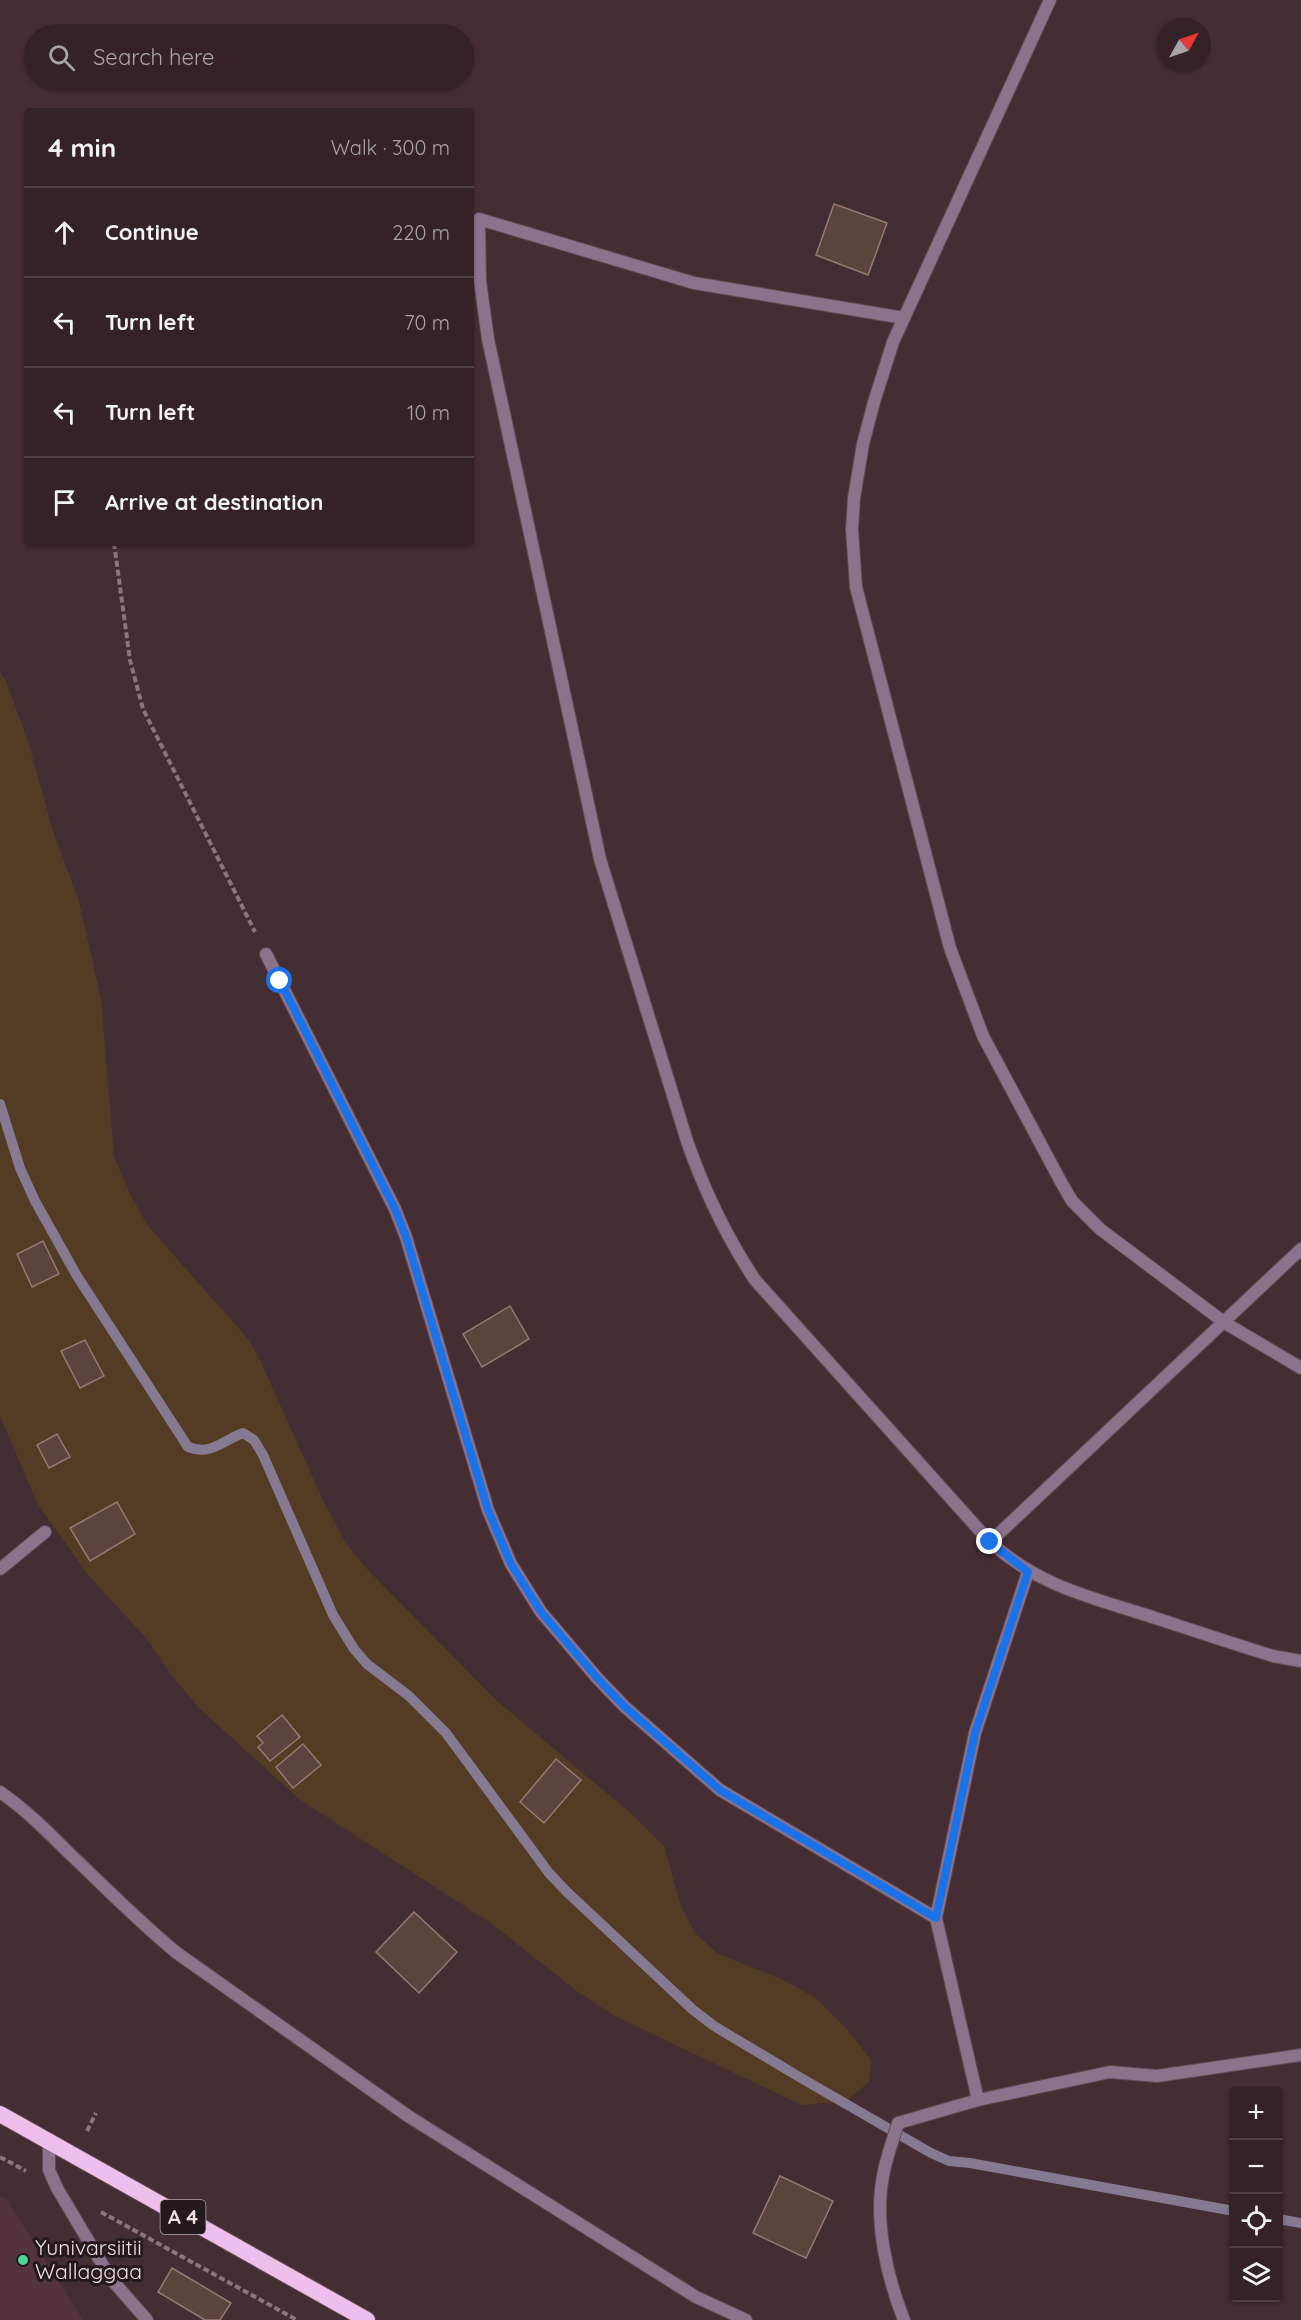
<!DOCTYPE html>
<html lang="en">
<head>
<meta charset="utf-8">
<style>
  body { margin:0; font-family:Quicksand,sans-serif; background:#3c2a2f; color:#f1f3f6 }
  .controls { position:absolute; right:18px; bottom:18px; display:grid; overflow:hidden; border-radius:6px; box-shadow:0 2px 4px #0004 }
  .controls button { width:54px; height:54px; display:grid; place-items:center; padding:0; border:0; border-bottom:2px solid #4e3f44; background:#342227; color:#f1f3f6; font:30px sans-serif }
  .compass { position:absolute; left:1157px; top:18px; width:54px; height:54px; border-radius:50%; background:#342227; box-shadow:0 2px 4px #0004; rotate:50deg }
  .stop { position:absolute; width:18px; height:18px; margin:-14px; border:4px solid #1a73e8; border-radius:50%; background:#fff }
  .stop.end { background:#1a73e8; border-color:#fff; box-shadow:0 2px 6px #0008 }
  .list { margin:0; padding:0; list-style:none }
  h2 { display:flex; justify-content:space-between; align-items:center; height:78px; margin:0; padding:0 24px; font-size:26px }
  h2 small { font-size:20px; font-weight:400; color:#a9a4a7 }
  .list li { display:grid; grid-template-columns:39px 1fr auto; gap:18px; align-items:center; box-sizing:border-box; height:90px; padding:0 24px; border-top:2px solid #4e3f44 }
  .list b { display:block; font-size:22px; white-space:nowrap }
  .list em { font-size:20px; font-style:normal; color:#a9a4a7 }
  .icon { flex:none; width:33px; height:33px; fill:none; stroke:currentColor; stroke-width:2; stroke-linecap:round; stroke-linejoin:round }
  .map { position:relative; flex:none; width:1301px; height:2320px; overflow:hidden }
  .search { position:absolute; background:#342227; box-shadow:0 2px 4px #0004; left:24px; top:24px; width:450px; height:66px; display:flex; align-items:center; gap:15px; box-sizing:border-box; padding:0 21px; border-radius:33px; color:#a9a4a7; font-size:22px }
  .panel { position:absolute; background:#342227; box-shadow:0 2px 4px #0004; left:24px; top:108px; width:450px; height:438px; border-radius:6px }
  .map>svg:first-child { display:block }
  .built { fill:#53343d }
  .green { fill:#533b24 }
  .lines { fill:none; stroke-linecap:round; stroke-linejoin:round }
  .stream { stroke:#857a92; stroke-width:10 }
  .building { fill:#5c433e; stroke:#957973; stroke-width:1.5 }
  .service-casing { stroke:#604950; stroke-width:14 }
  .minor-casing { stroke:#604950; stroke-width:14 }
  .trunk-casing { stroke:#604950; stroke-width:18 }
  .path { stroke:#8b767c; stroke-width:4; stroke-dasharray:6 3; stroke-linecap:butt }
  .service { stroke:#8d728c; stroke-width:12 }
  .minor { stroke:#8d728c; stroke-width:12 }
  .trunk { stroke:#eebeec; stroke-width:16 }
  .route { stroke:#1a73e8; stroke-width:8 }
  .poi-dot { fill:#4fd399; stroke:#24191c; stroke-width:2 }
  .labels { text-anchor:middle; stroke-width:6; stroke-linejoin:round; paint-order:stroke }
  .shield { fill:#24191c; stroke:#b2a4a7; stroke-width:1.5 }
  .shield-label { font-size:20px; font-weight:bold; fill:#efdfe3 }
  .poi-label { font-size:21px; fill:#efdfe3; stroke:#24191c; text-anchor:start }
</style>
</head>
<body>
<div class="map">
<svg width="1301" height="2320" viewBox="0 0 1301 2320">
  <rect width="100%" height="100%" fill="#452d34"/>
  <!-- built -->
  <path class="built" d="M0,2196l7,4 76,120h-83z"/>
  <!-- green -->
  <path class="green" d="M0,672l6,9 22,60 25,90 26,70 22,98 13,157 16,38 18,32 101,114 11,20 62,138 23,44 21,26 129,131 139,117 30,30 17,60 14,27 23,21 63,25 35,19 31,31 24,31 -2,22 -23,19 -45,4 -186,-89 -37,-24 -86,-68 -193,-125 -100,-91 -27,-32 -26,-38 -58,-63 -51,-72 -37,-87z"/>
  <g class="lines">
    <!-- stream -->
    <g class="stream">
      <path d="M0,1104l20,64 15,33 42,75 111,171c23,9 34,-6 55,-14l11,7 9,15 70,160 21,34 13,15 42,32 37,37 103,140 18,19 125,117 22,17 87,52 130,75 18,8 21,2 264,48"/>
      <path d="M1278,2219l23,4"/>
    </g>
  </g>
  <!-- building -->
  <g class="building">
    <path d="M834,204l53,19 -19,52 -52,-20z"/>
    <path d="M43,1241l16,33 -27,13 -15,-33z"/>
    <path d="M510,1306l19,33 -47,28 -19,-33z"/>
    <path d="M85,1340l19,36 -24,12 -19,-37z"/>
    <path d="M57,1434l13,23 -21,11 -12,-23z"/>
    <path d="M117,1502l18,32 -45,27 -20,-33z"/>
    <path d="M282,1715l18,22 -30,24 -12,-14 5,-4 -6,-7z"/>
    <path d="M303,1744l18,21 -28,23 -17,-21z"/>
    <path d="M556,1759l25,21 -37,43 -24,-21z"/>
    <path d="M414,1912l43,40 -38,41 -43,-41z"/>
    <path d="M780,2176l53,25 -27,57 -53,-25z"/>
    <path d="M172,2268l59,35 -11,17h-15l-47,-28z"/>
  </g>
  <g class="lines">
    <defs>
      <g id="service">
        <path d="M266,954l129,255 11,28 82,273 23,54 30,48 57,67 27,28 95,83 216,128"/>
        <path d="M0,1569l45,-37"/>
      </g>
      <g id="minor">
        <path d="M1050,0l-157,342 -19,60 -11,42 -9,54 -2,31 4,58 94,361 33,88 78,146 11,19 28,28 125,94 76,45"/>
        <path d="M904,318l-210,-35 -215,-64 1,62 8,58 112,520 87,282c17,49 39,95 68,139l235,262c48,43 96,54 156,73 43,14 85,28 127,41l28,5"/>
        <path d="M990,1542l311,-293"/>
        <path d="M0,1792c26,18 47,39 69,61 36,34 70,69 108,100l231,163 288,181 50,23"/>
        <path d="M978,2100l132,-28 47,4 144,-21"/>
        <path d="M49,2141v29l8,18 54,91 36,41"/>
        <path d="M904,2320c-17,-43 -30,-98 -21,-144 3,-18 10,-36 15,-53l80,-23 -42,-182 39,-185 53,-161"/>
      </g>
      <path id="trunk" d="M0,2114l367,206"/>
    </defs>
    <!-- service casing -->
    <use href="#service" class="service-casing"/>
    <!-- minor casing -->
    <use href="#minor" class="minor-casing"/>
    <!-- trunk casing -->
    <use href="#trunk" class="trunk-casing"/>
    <!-- path -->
    <g class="path">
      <path d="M114,543l16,117 13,49 112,223"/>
      <path d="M87,2131l9,-18"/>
      <path d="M0,2157l26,14"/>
      <path d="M101,2212l196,108"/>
    </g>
    <!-- service -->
    <use href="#service" class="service"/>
    <!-- minor -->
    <use href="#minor" class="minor"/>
    <!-- trunk -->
    <use href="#trunk" class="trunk"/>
  </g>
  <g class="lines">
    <!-- route -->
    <path class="route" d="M280,981l115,228 11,28 82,273 23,54 30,48 57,67 27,28 95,83 216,128 39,-185 53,-161 -38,-30"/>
  </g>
  <!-- markers -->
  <circle class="poi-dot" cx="23" cy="2260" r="6"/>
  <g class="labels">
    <!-- shield labels -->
    <rect class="shield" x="160.5" y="2200" width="45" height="34" rx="4.5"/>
    <g class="shield-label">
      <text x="183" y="2224">A 4</text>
    </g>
    <!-- poi labels -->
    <g class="poi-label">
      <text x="35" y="2255">Yunivarsiitii<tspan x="35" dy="24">Wallaggaa</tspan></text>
    </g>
  </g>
</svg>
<div class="controls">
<button>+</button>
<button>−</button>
<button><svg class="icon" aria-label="locate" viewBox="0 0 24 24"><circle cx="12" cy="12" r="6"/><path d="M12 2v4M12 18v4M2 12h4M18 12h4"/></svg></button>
<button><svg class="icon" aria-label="layers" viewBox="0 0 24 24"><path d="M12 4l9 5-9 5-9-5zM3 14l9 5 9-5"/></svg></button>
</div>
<svg class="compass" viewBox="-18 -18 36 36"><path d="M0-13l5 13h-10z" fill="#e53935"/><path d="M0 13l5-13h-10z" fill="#a9a4a7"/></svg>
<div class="stop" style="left:280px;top:981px"></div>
<div class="stop end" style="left:990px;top:1542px"></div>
<div class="search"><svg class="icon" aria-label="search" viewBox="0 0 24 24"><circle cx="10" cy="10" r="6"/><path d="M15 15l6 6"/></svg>Search here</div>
<section class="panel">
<h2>4 min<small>Walk · 300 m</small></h2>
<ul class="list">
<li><svg class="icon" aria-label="ahead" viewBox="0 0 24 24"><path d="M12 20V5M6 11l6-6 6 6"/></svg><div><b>Continue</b></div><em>220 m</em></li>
<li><svg class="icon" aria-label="left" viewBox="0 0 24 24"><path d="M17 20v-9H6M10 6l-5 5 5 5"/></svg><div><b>Turn left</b></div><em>70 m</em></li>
<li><svg class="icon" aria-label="left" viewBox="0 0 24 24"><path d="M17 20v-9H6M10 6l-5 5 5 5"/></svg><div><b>Turn left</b></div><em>10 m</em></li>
<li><svg class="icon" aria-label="arrive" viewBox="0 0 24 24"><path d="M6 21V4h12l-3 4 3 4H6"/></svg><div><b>Arrive at destination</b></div></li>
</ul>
</section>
</div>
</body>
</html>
